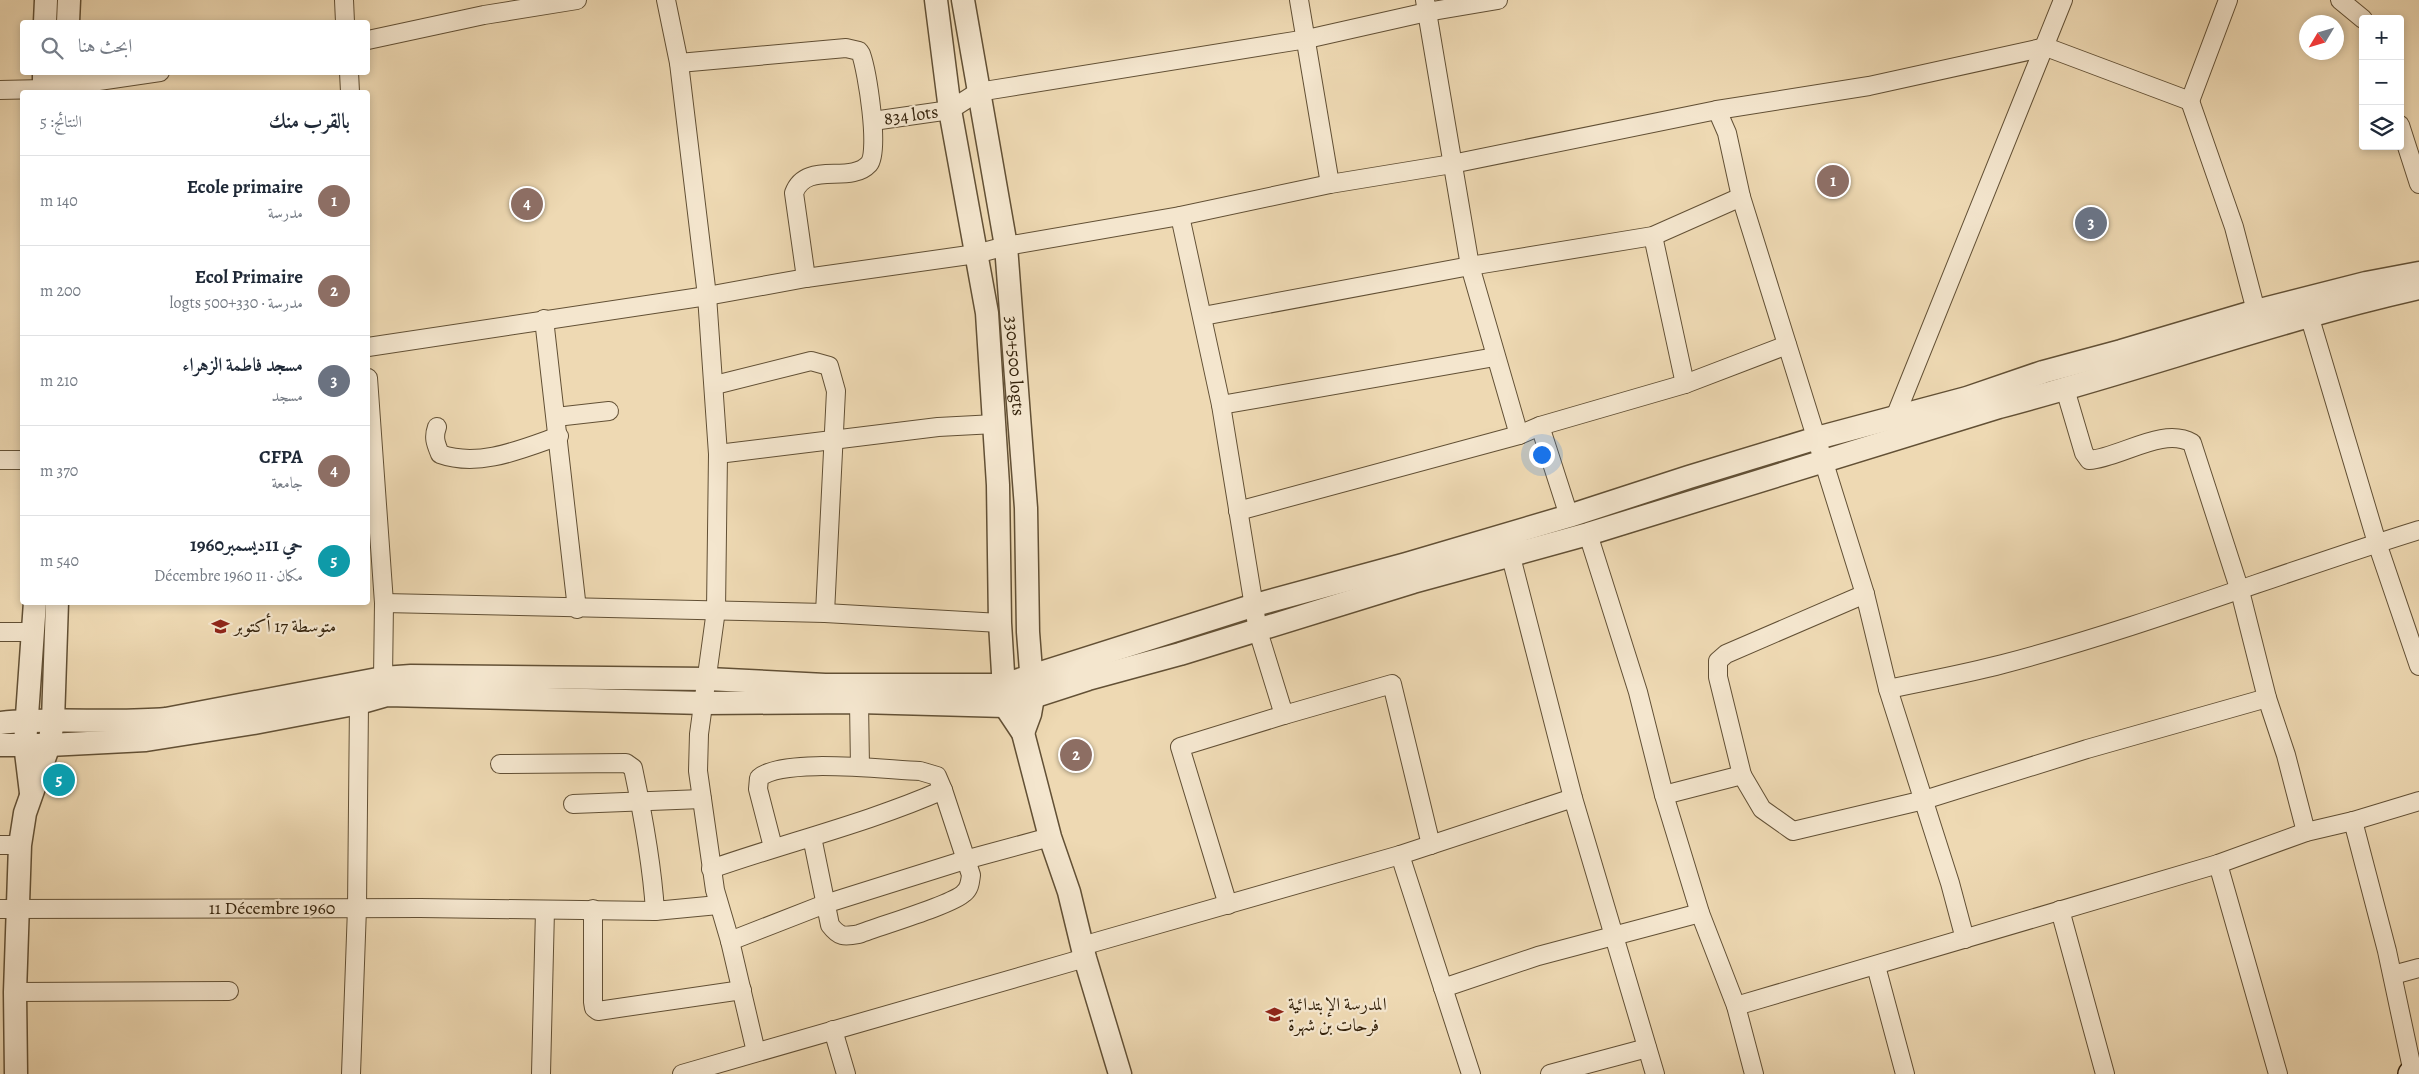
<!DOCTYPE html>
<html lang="ar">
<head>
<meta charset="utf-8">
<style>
  body { margin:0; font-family:Alegreya,Amiri,serif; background:#f6f6f7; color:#1f2937; direction:rtl }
  .controls { position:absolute; right:15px; top:15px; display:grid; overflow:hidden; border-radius:5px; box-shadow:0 2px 8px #0003 }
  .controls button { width:45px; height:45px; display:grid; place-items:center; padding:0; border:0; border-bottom:1px solid #e0e1e3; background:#fff; color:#1f2937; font:25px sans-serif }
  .compass { position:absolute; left:2299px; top:15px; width:45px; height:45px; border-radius:50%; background:#fff; box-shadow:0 2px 8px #0003; rotate:232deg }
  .you { position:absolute; left:1541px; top:454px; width:18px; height:18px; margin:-12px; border:4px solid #fff; border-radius:50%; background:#1a73e8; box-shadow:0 0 0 8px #1a73e833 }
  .badge { display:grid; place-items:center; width:32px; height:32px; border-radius:50%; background:#d93025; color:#fff; font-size:16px; font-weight:700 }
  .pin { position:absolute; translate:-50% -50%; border:2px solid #fff; box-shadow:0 1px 5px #0006 }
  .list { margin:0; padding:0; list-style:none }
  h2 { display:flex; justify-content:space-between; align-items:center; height:65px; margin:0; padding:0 20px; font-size:21px }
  h2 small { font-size:16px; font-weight:400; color:#747a83 }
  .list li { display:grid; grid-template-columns:32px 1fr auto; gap:15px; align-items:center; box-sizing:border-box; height:90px; padding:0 20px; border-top:1px solid #e0e1e3 }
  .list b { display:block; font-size:19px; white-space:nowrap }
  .list p { margin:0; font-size:16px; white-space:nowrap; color:#747a83 }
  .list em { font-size:16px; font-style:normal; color:#747a83 }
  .icon { flex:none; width:28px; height:28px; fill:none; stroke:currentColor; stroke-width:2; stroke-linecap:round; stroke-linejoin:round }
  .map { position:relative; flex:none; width:2419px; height:1074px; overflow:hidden; direction:ltr }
  .search { position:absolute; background:#fff; box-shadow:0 2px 8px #0003; left:20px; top:20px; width:350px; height:55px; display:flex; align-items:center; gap:12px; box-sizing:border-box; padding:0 18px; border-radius:5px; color:#747a83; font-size:19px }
  .panel { position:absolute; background:#fff; box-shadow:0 2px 8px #0003; left:20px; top:90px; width:350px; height:515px; border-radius:5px; direction:rtl }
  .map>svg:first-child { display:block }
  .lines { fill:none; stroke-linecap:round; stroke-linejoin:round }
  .minor-casing { stroke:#625035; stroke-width:20 }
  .tertiary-casing { stroke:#625035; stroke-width:25 }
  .secondary-casing { stroke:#34220b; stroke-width:28 }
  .minor { stroke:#f4e6ce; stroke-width:18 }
  .tertiary { stroke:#f4e6ce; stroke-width:22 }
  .secondary { stroke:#f4e6ce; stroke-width:25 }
  .labels { text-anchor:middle; stroke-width:4.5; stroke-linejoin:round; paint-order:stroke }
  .street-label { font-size:18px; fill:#34220b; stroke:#f4e6ce }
  .poi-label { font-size:18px; fill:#34220b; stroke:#f4e6ce; text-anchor:start }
</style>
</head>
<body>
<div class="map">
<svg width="2419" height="1074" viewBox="0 0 2419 1074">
  <rect width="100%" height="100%" fill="#eed9b3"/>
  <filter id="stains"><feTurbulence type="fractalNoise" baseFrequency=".004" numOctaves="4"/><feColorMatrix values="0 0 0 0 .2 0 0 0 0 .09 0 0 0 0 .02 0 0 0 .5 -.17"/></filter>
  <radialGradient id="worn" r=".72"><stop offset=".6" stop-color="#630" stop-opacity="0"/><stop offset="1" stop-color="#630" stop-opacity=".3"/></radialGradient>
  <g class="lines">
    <defs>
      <g id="minor">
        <path d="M344,0l1,22"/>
        <path d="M666,0l13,63 28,233 11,158 -2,156 -17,124 -1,37 17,119 15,51 26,111"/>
        <path d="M1299,0l31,184"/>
        <path d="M1425,0l45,266 49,169"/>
        <path d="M2340,0l23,19"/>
        <path d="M368,40l116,-25 93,-15"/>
        <path d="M679,63l167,-15 13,3 2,3c6,17 19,97 8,110 -19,21 -63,-4 -75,29l12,85"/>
        <path d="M349,72l1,20"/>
        <path d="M0,90l44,-1 116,-17"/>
        <path d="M2190,101l44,126 22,84"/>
        <path d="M1717,110l10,23 14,64 124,397 23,95 62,194 15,56"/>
        <path d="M873,121l77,-11 28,-18 329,-53 120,-27 71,-12"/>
        <path d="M2400,125l19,59"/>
        <path d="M1180,216l41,189 37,226 26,84 108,-31 39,161"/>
        <path d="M1653,236l32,148"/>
        <path d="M2309,315l68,228 42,123"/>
        <path d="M1203,316l267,-50 183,-30 88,-39"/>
        <path d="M544,319l33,290"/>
        <path d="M368,347l339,-51 99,-18 170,-24 30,-8 174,-30 150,-32 122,-20 265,-54 152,-24 177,-39 144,54 38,-101"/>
        <path d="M368,378l16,225 -1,75 2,12"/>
        <path d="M715,385l96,-24 18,5 7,25 -11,222"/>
        <path d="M2065,389l19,64 5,7c31,-2 74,-34 103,-17l48,148 27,107 19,57 20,77"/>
        <path d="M1221,405l274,-48"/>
        <path d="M556,417l53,-6"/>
        <path d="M1895,417l168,-417"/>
        <path d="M1540,426l29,90"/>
        <path d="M437,427c-4,11 -1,17 3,27 39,14 82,-5 119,-18"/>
        <path d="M718,454l220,-27 57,-3"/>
        <path d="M0,460h22"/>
        <path d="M1238,511l281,-76 21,-9 145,-42 102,-39"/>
        <path d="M1588,534l50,158 26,103 36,118 36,93 18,68"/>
        <path d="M1510,553l63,245 82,276"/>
        <path d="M384,603l441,10 175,10"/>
        <path d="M0,632h34"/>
        <path d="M1888,689c38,-8 77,-15 115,-25 141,-37 277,-91 416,-134"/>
        <path d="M859,702l1,65"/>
        <path d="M500,764l126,-1 7,5c10,47 19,96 22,143l63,-6"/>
        <path d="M1742,775l-24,-98v-16l8,-7 139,-60"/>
        <path d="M1664,795l78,-20 20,34 31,22 131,-31 163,-51 180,-51"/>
        <path d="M573,804l129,-5"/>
        <path d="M2353,821l34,130 26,122"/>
        <path d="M0,845h20"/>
        <path d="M773,847l-15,-58 1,-11c24,-21 127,-8 161,-7l17,5 6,14"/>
        <path d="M1400,855l71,219"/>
        <path d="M2218,864l60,210"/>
        <path d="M711,869c77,-27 157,-46 232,-79l28,85c-1,7 -1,13 -7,18 -12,12 -85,33 -105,41 -15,3 -20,3 -29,-9l-18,-88"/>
        <path d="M1228,905l-48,-158 104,-32"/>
        <path d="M0,909l420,-1 235,3"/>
        <path d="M593,909v93l1,6 4,3 144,-21"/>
        <path d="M2060,910l45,164"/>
        <path d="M730,941l95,-37 140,-44 85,-23"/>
        <path d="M1082,946l318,-91 173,-57"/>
        <path d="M1876,966l29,108"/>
        <path d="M2393,975l26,-7"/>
        <path d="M1443,988l95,-32 162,-43"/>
        <path d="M15,992l214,-1"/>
        <path d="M1736,1006l482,-142 88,-32 47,-11 66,-20"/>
        <path d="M833,1030l13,44"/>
        <path d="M351,1074l6,-166 2,-205"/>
        <path d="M541,1074l4,-164"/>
        <path d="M682,1074l403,-116"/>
        <path d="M1550,1074l97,-26"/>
      </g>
      <g id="tertiary">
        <path d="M936,0l14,110 37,203 11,172 2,138 5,83 18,27 27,104 19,55 16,66 35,116"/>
        <path id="s1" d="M963,0l43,246 20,262 2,124 5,65 -3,17 -7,19"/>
        <path d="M45,22l1,-22"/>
        <path d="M68,22l1,-22"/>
        <path d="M44,92v-20"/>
        <path d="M65,92l1,-20"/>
        <path d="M0,723c55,-6 111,1 166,-4l217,-41 28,-2 297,3 117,6h178l252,-80 151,-41 163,-48 120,-39 128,-39 150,-40 76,-26 78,-21 135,-40 110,-28 53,-10"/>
        <path d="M0,745h49l97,-5 108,-17 105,-20 28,-8 317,8 155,-1 146,4 83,-27 92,-25 233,-72 175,-48 411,-127c141,-37 278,-87 420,-119"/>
        <path d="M31,793l-6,-49 10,-142"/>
        <path d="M16,1074l-1,-82 5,-147 5,-32 24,-68 4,-24 4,-119"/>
      </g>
      <path id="secondary" d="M2411,1074l8,-2"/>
    </defs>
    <!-- minor casing -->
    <use href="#minor" class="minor-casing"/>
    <!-- tertiary casing -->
    <use href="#tertiary" class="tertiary-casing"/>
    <!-- secondary casing -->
    <use href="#secondary" class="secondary-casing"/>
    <!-- minor -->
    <use href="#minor" class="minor"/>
    <!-- tertiary -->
    <use href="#tertiary" class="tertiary"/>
    <!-- secondary -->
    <use href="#secondary" class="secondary"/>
  </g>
  <!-- icons -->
  <defs>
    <symbol id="school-bare" viewBox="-9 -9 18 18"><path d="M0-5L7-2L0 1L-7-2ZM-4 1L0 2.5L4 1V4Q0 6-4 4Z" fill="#8f2418" stroke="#f4e6ce" stroke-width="2.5" paint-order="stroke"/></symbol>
  </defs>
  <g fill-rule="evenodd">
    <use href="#school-bare" x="208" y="614" width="25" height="25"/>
    <use href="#school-bare" x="1262" y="1002" width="25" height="25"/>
  </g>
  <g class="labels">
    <!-- street labels -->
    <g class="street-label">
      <text transform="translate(911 115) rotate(-8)" y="6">834 lots</text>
      <text dy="6" stroke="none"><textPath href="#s1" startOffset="370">330+500 logts</textPath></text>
      <text x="272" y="914">11 Décembre 1960</text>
    </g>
    <!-- poi labels -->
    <g class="poi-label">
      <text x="234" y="632">متوسطة 17 أكتوبر</text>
      <text x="1288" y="1010">المدرسة الإبتدائية<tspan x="1288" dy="21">فرحات بن شهرة</tspan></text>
    </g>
  </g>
  <rect width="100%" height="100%" filter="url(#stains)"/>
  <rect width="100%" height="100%" fill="url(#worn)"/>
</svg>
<div class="controls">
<button>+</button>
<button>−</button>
<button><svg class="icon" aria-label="layers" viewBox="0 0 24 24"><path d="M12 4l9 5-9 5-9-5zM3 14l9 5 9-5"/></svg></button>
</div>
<svg class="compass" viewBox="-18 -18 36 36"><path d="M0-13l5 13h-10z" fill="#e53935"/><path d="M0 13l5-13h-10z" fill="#747a83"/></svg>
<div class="you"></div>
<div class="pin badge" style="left:1833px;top:181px;background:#8d6e63">1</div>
<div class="pin badge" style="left:1076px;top:755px;background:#8d6e63">2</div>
<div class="pin badge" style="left:2091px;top:223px;background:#6b7280">3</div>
<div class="pin badge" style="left:527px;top:204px;background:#8d6e63">4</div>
<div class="pin badge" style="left:59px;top:780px;background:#0f9aa8">5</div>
<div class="search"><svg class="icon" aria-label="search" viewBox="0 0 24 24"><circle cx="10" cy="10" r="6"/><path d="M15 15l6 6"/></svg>ابحث هنا</div>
<section class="panel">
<h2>بالقرب منك<small>النتائج: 5</small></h2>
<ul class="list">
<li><span class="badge" style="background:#8d6e63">1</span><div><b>Ecole primaire</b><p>مدرسة</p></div><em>140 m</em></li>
<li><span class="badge" style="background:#8d6e63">2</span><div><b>Ecol Primaire</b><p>مدرسة · 330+500 logts</p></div><em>200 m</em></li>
<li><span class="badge" style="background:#6b7280">3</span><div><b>مسجد فاطمة الزهراء</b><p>مسجد</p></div><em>210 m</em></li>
<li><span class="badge" style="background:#8d6e63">4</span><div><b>CFPA</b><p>جامعة</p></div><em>370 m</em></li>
<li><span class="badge" style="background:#0f9aa8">5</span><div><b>حي 11ديسمبر1960</b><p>مكان · 11 Décembre 1960</p></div><em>540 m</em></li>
</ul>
</section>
</div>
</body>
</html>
